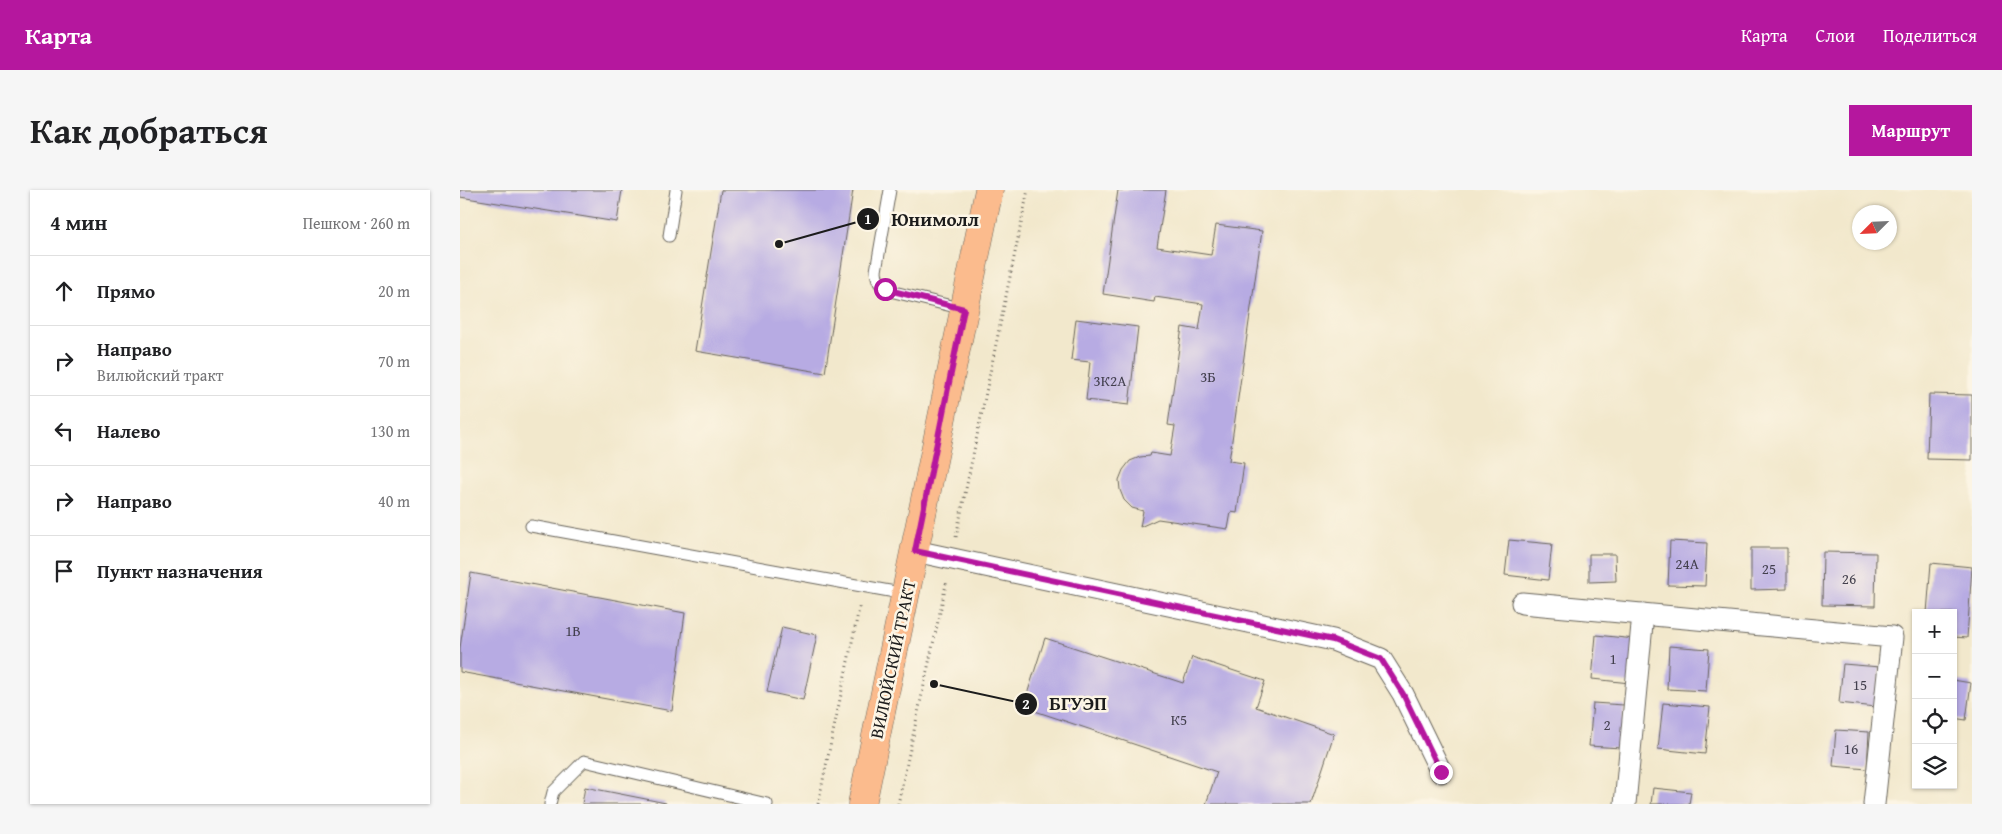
<!DOCTYPE html>
<html lang="ru">
<head>
<meta charset="utf-8">
<style>
  body { margin:0; font-family:"Gentium Book Plus",serif; background:#f6f6f6; color:#202124 }
  .controls { position:absolute; right:15px; bottom:15px; display:grid; overflow:hidden; border-radius:0px; box-shadow:0 1px 4px #0004 }
  .controls button { width:45px; height:45px; display:grid; place-items:center; padding:0; border:0; border-bottom:1px solid #e0e0e0; background:#fff; color:#202124; font:25px sans-serif }
  .compass { position:absolute; left:1392px; top:15px; width:45px; height:45px; border-radius:50%; background:#fff; box-shadow:0 1px 4px #0004; rotate:246deg }
  .stop { position:absolute; width:15px; height:15px; margin:-11px; border:4px solid #b5179e; border-radius:50%; background:#fff }
  .stop.end { background:#b5179e; border-color:#fff; box-shadow:0 1px 5px #0008 }
  .list { margin:0; padding:0; list-style:none }
  h2 { display:flex; justify-content:space-between; align-items:center; height:65px; margin:0; padding:0 20px; font-size:21px }
  h2 small { font-size:16px; font-weight:400; color:#757577 }
  .list li { display:grid; grid-template-columns:32px 1fr auto; gap:15px; align-items:center; box-sizing:border-box; height:70px; padding:0 20px; border-top:1px solid #e0e0e0 }
  .list b { display:block; font-size:19px; white-space:nowrap }
  .list p { margin:0; font-size:16px; white-space:nowrap; color:#757577 }
  .list em { font-size:16px; font-style:normal; color:#757577 }
  .icon { flex:none; width:28px; height:28px; fill:none; stroke:currentColor; stroke-width:2; stroke-linecap:round; stroke-linejoin:round }
  .map { position:relative; flex:none; width:1512px; height:614px; overflow:hidden; border-radius:0px }
  header { display:flex; align-items:center; gap:30px; box-sizing:border-box; height:70px; padding:0 25px; background:#b5179e; color:#fff }
  header strong { font-size:24px }
  nav { display:flex; gap:28px; margin-inline-start:auto; font-size:18px }
  .intro { display:flex; align-items:center; justify-content:space-between; box-sizing:border-box; height:120px; padding:0 30px }
  h1 { margin:0; font-size:35px }
  .button { padding:12px 22px; border-radius:0px; background:#b5179e; color:#fff; font-size:18px; font-weight:700 }
  main { display:flex; gap:30px; padding:0 30px }
  aside { flex:1; background:#fff; border-radius:0px; box-shadow:0 1px 4px #0004 }
  .map>svg:first-child { display:block }
  .building { fill:#b7abe3 }
  .lines { fill:none; stroke-linecap:round; stroke-linejoin:round }
  .service-casing { stroke:#67635a; stroke-width:13 }
  .minor-casing { stroke:#67635a; stroke-width:23 }
  .primary-casing { stroke:#67635a; stroke-width:29 }
  .path { stroke:#67635a; stroke-width:3; stroke-dasharray:1 4; stroke-linecap:butt }
  .service { stroke:#fff; stroke-width:11 }
  .minor { stroke:#fff; stroke-width:21 }
  .primary { stroke:#fbbb8d; stroke-width:28 }
  .route { stroke:#b5179e; stroke-width:6 }
  .labels { text-anchor:middle; stroke-width:5; stroke-linejoin:round; paint-order:stroke }
  .number-label { font-size:15px; fill:#43404e }
  .street-label { font-size:18px; fill:#1c1c1c; stroke:#fcf5e5 }
  .leader { fill:none; stroke:#1c1c1c; stroke-width:2 }
  .callout-dot { fill:#1c1c1c; stroke:#fcf5e5; stroke-width:2 }
  .mark-label { font-size:15px; text-anchor:middle; font-weight:bold; fill:#fff }
  .callout-label { font-size:19px; text-anchor:middle; font-weight:bold; fill:#1c1c1c; stroke:#fcf5e5; stroke-width:5; stroke-linejoin:round; paint-order:stroke }
</style>
</head>
<body>
<header>
<strong>Карта</strong>
<nav><a>Карта</a><a>Слои</a><a>Поделиться</a></nav>
</header>
<div class="intro"><h1>Как добраться</h1><a class="button">Маршрут</a></div>
<main>
<aside>
<h2>4 мин<small>Пешком · 260 m</small></h2>
<ul class="list">
<li><svg class="icon" aria-label="ahead" viewBox="0 0 24 24"><path d="M12 20V5M6 11l6-6 6 6"/></svg><div><b>Прямо</b></div><em>20 m</em></li>
<li><svg class="icon" aria-label="right" viewBox="0 0 24 24"><path d="M7 20v-9h11M14 6l5 5-5 5"/></svg><div><b>Направо</b><p>Вилюйский тракт</p></div><em>70 m</em></li>
<li><svg class="icon" aria-label="left" viewBox="0 0 24 24"><path d="M17 20v-9H6M10 6l-5 5 5 5"/></svg><div><b>Налево</b></div><em>130 m</em></li>
<li><svg class="icon" aria-label="right" viewBox="0 0 24 24"><path d="M7 20v-9h11M14 6l5 5-5 5"/></svg><div><b>Направо</b></div><em>40 m</em></li>
<li><svg class="icon" aria-label="arrive" viewBox="0 0 24 24"><path d="M6 21V4h12l-3 4 3 4H6"/></svg><div><b>Пункт назначения</b></div></li>
</ul>
</aside>
<div class="map">
<svg width="1512" height="614" viewBox="0 0 1512 614">
  <rect width="100%" height="100%" fill="#fcf5e5"/>
  <filter id="ink" filterUnits="userSpaceOnUse"><feTurbulence type="fractalNoise" baseFrequency=".02" numOctaves="2"/><feDisplacementMap in="SourceGraphic" scale="10" xChannelSelector="R" yChannelSelector="G"/><feConvolveMatrix kernelMatrix="1 2 1 2 8 2 1 2 1" color-interpolation-filters="sRGB"/></filter>
  <filter id="wash" filterUnits="userSpaceOnUse"><feTurbulence type="fractalNoise" baseFrequency=".0096" numOctaves="4" result="noise"/><feDisplacementMap in="SourceGraphic" scale="20" xChannelSelector="R" yChannelSelector="G"/><feGaussianBlur stdDeviation="1.12" result="paint"/><feColorMatrix in="noise" values="0 0 0 0 0 0 0 0 0 0 0 0 0 0 0 0 0 1.4 0 .05"/><feComposite in="paint" operator="in"/></filter>
  <g filter="url(#wash)">
    <rect width="100%" height="100%" fill="#f2e8cc"/>
    <g id="blocks">
      <!-- building -->
      <g class="building">
        <path d="M0,0h162l-5,32 -157,-25z"/>
        <path d="M261,0h132l-28,183 -130,-22z"/>
        <path d="M658,0h48l-9,57 54,8 5,-30 46,6 -33,230 15,2 -7,50 -6,-1 -3,17 -70,-10 -18,8 3,-16 -11,-3 -8,-8 -4,-10 -1,-10 4,-10 7,-9 10,-4 10,-1 1,-3 19,3 5,-30 -7,-1 14,-98 17,3 4,-26 -48,-7 -1,5 -51,-8z"/>
        <path d="M616,129l62,8 -9,78 -43,-5 4,-38 -19,-2z"/>
        <path d="M1469,204l43,1v65l-45,-1z"/>
        <path d="M1049,350l43,4 -4,36 -43,-5z"/>
        <path d="M1210,351l37,2 -2,43 -37,-1z"/>
        <path d="M1291,358h36v41l-36,1z"/>
        <path d="M1363,362l53,1 -1,53 -53,-1z"/>
        <path d="M1129,364h26l1,27 -27,1z"/>
        <path d="M1471,373l41,4 -5,71 -14,-1v-24h-26z"/>
        <path d="M11,383l214,40 -13,98 -212,-39v-24z"/>
        <path d="M322,437l35,8 -14,65 -36,-8z"/>
        <path d="M1136,445l39,4 -5,44 -38,-4z"/>
        <path d="M585,448l138,45 9,-26 73,24 -9,26 78,27 -23,70h-105l11,-32 -194,-65z"/>
        <path d="M1209,456l40,3 -3,42 -39,-2z"/>
        <path d="M1383,474l37,3 -4,40 -37,-4z"/>
        <path d="M1493,490l18,3 -5,37 -13,-2z"/>
        <path d="M1133,513l31,2 -3,43 -32,-2z"/>
        <path d="M1203,513l47,4 -5,47 -47,-5z"/>
        <path d="M1376,540l33,2 -2,37 -34,-3z"/>
        <path d="M125,597l81,16v1h-84z"/>
        <path d="M1193,598l38,4 -2,12h-38z"/>
      </g>
    </g>
  </g>
  <g filter="url(#ink)">
    <use href="#blocks" fill-opacity="0" stroke="#67635a" stroke-width="1"/>
    <g class="lines">
      <defs>
        <g id="service">
          <path d="M430,0l-14,81c1,10 4,17 14,20l74,18"/>
          <path d="M209,46l7,-46"/>
          <path d="M71,336l375,68"/>
          <path d="M90,614l3,-12 31,-31 183,43"/>
        </g>
        <g id="minor">
          <path d="M455,361l418,89 48,19 22,35 38,78"/>
          <path d="M1062,413l370,34 -18,167"/>
          <path d="M1165,614l18,-190"/>
        </g>
        <path id="primary" d="M402,614l127,-614"/>
      </defs>
      <!-- service casing -->
      <use href="#service" class="service-casing"/>
      <!-- minor casing -->
      <use href="#minor" class="minor-casing"/>
      <!-- primary casing -->
      <use href="#primary" class="primary-casing"/>
      <!-- path -->
      <g class="path">
        <path d="M496,347l72,-347"/>
        <path d="M358,614l42,-200"/>
        <path d="M438,614l49,-224"/>
      </g>
      <!-- service -->
      <use href="#service" class="service"/>
      <!-- minor -->
      <use href="#minor" class="minor"/>
      <!-- primary -->
      <use href="#primary" class="primary"/>
    </g>
  </g>
  <g class="lines" filter="url(#ink)">
    <!-- route -->
    <path class="route" d="M425,99l79,20 -49,242 418,89 48,19 22,35 38,78"/>
  </g>
  <g class="labels">
    <!-- number labels -->
    <g class="number-label">
      <text x="748" y="192">3Б</text>
      <text x="650" y="196">3К2А</text>
      <text x="1227" y="379">24А</text>
      <text x="1309" y="384">25</text>
      <text x="1389" y="394">26</text>
      <text x="113" y="446">1В</text>
      <text x="1153" y="474">1</text>
      <text x="1400" y="500">15</text>
      <text x="719" y="535">К5</text>
      <text x="1147" y="540">2</text>
      <text x="1391" y="564">16</text>
    </g>
    <!-- street labels -->
    <g class="street-label">
      <text transform="translate(433 469) rotate(-78)" y="6">ВИЛЮЙСКИЙ ТРАКТ</text>
    </g>
  </g>
  <!-- callouts -->
  <path class="leader" d="M319 54L408 29M474 494L566 514"/>
  <g class="callout-dot">
    <circle cx="319" cy="54" r="5"/>
    <circle cx="474" cy="494" r="5"/>
    <circle cx="408" cy="29" r="12"/>
    <circle cx="566" cy="514" r="12"/>
  </g>
  <g class="mark-label">
    <text x="408" y="34">1</text>
    <text x="566" y="519">2</text>
  </g>
  <g class="callout-label">
    <text x="475" y="36">Юнимолл</text>
    <text x="618" y="520">БГУЭП</text>
  </g>
</svg>
<div class="controls">
<button>+</button>
<button>−</button>
<button><svg class="icon" aria-label="locate" viewBox="0 0 24 24"><circle cx="12" cy="12" r="6"/><path d="M12 2v4M12 18v4M2 12h4M18 12h4"/></svg></button>
<button><svg class="icon" aria-label="layers" viewBox="0 0 24 24"><path d="M12 4l9 5-9 5-9-5zM3 14l9 5 9-5"/></svg></button>
</div>
<svg class="compass" viewBox="-18 -18 36 36"><path d="M0-13l5 13h-10z" fill="#e53935"/><path d="M0 13l5-13h-10z" fill="#757577"/></svg>
<div class="stop" style="left:425px;top:99px"></div>
<div class="stop end" style="left:981px;top:582px"></div>
</div>
</main>
</body>
</html>
